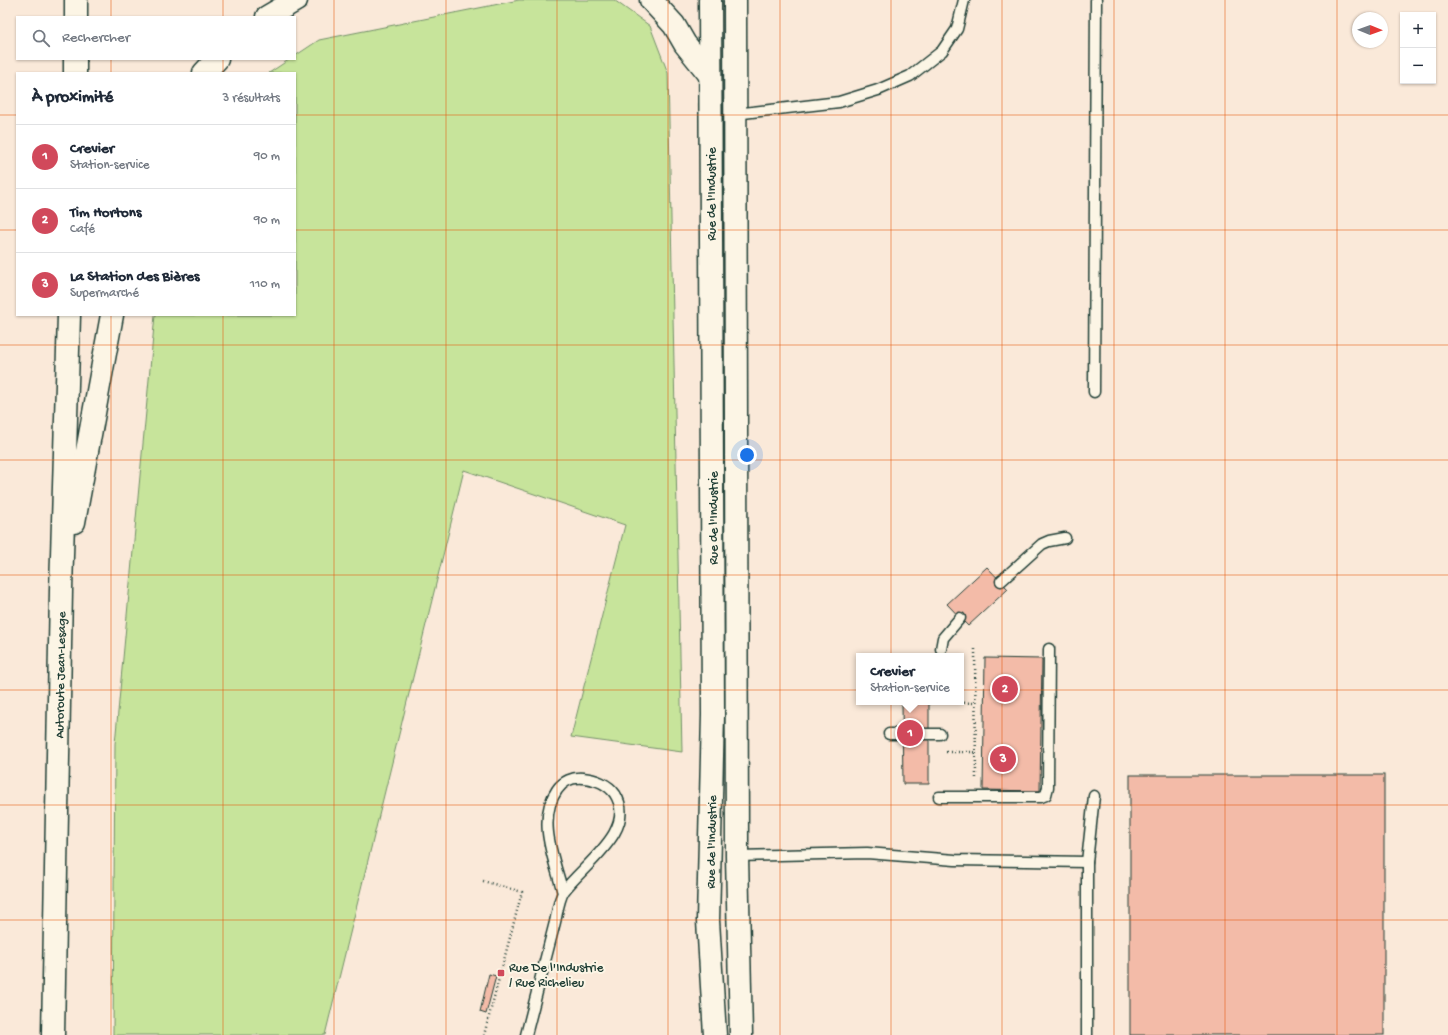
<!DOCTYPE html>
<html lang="fr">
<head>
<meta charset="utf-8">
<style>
  body { margin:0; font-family:"Gochi Hand",sans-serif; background:#f2f2f3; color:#1f2937 }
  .controls { position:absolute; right:12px; top:12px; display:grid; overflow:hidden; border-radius:0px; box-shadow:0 1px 3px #0004 }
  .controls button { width:36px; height:36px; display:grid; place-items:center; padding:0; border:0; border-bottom:1px solid #e0e1e3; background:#fff; color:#1f2937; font:20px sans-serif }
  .compass { position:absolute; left:1352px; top:12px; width:36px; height:36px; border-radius:50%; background:#fff; box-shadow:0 1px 3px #0004; rotate:91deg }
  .you { position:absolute; left:747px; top:455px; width:14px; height:14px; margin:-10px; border:3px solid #fff; border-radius:50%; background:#1a73e8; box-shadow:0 0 0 6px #1a73e833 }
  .badge { display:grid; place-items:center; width:26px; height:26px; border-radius:50%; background:#d1495b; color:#fff; font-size:13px; font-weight:700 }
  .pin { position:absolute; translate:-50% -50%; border:2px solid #fff; box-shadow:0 1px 4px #0006 }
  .popup { position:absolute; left:856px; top:653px; width:108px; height:52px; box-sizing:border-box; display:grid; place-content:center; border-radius:0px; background:#fff; filter:drop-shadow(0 1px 3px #0005); font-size:13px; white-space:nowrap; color:#747a83 }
  .popup b { font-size:15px; color:#1f2937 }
  .popup::after { content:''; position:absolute; left:50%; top:100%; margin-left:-8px; border:8px solid transparent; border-top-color:#fff }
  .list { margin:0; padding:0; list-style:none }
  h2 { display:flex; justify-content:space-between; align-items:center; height:52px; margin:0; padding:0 16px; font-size:17px }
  h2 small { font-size:13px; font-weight:400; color:#747a83 }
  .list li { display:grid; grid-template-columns:26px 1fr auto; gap:12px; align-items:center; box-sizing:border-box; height:64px; padding:0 16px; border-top:1px solid #e0e1e3 }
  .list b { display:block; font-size:15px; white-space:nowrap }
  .list p { margin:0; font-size:13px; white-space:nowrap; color:#747a83 }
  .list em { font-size:13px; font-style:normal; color:#747a83 }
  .icon { flex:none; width:22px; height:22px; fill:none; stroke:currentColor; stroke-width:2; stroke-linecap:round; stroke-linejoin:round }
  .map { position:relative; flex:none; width:1448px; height:1035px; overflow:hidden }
  .search { position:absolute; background:#fff; box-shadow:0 1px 3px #0004; left:16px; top:16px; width:280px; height:44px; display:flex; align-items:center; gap:10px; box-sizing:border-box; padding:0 14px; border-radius:0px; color:#747a83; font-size:15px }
  .panel { position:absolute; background:#fff; box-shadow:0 1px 3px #0004; left:16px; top:72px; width:280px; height:244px; border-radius:0px }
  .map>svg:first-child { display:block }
  .green { fill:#c7e49b; stroke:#739068 }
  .building { fill:#f3bba8; stroke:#1f3d34 }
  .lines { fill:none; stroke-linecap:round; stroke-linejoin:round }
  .service-casing { stroke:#1f3d34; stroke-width:13 }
  .tertiary-casing { stroke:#1f3d34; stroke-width:25 }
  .motorway-casing { stroke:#1f3d34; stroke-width:25 }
  .path { stroke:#1f3d34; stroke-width:2.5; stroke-dasharray:1 3; stroke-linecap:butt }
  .service { stroke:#fcf5e5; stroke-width:10 }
  .tertiary { stroke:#fcf5e5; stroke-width:22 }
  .motorway { stroke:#fcf5e5; stroke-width:22 }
  .grid { fill:none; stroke:#e8590c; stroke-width:1; stroke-opacity:0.55 }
  .poi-dot { fill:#d1495b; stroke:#fcf5e5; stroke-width:1.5 }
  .labels { text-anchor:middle; stroke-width:4; stroke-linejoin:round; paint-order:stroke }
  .street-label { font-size:13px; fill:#1f3d34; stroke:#fcf5e5 }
  .poi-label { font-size:13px; fill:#1f3d34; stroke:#fcf5e5; text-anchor:start }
</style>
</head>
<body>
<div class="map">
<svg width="1448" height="1035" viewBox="0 0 1448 1035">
  <rect width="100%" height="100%" fill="#fae9d9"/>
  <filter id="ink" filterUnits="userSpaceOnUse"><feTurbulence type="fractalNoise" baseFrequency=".025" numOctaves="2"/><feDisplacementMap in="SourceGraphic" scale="8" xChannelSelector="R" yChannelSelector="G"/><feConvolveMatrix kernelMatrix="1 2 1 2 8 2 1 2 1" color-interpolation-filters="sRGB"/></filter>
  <g filter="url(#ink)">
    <!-- green -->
    <path class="green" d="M519,0h95l36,26 18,47 14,679 -111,-15 54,-212 -161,-55 -139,565h-212l2,-291 40,-429h140v-242h-26l21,-14h5v-3l24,-16z"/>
    <!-- building -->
    <g class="building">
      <path d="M987,567l21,22 -40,37 -21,-22z"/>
      <path d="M985,658l57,1 -2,132 -57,-1z"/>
      <path d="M902,702h27v82h-26z"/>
      <rect x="1130" y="775" width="254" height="260"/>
      <path d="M489,974l7,2 -10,38 -6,-2z"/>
    </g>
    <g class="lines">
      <defs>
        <g id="service">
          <path d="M735,114l104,-12 39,-12 32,-14 32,-25 15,-22 7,-29"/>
          <path d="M1094,392l2,-392"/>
          <path d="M1001,581l41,-37 7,-3 16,-3"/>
          <path d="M941,649l2,-11 17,-20"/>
          <path d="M889,734h51"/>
          <path d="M939,797h102l5,-2 2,-8 1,-138"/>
          <path d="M737,856l130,-3 88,7 132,2"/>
          <path d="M526,1035c9,-36 19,-73 28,-109 3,-10 4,-26 10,-35 19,-26 74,-61 51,-97 -7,-10 -20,-15 -32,-16 -10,-1 -20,3 -26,12 -21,30 -2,71 6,103"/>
          <path d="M1087,1035v-173l7,-66"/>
        </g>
        <g id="tertiary">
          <path d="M710,0l3,715 -5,206 7,114"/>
          <path d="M735,0l2,856 4,179"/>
        </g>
        <g id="motorway">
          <path d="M651,0l23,25 11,19 25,31"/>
          <path d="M76,17v-17"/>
          <path d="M267,17l29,-17"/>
          <path d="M75,73v-14"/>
          <path d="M204,73l13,-14"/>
          <path d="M74,522l38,-207"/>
          <path d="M53,1035l8,-445 8,-275"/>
        </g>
      </defs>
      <!-- service casing -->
      <use href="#service" class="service-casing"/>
      <!-- tertiary casing -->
      <use href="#tertiary" class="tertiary-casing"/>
      <!-- motorway casing -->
      <use href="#motorway" class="motorway-casing"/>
      <!-- path -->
      <g class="path">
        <path d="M975,649l1,131"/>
        <path d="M940,702l36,1"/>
        <path d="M946,752h30"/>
        <path d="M483,881l39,11 -38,143"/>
      </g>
      <!-- service -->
      <use href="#service" class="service"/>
      <!-- tertiary -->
      <use href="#tertiary" class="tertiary"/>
      <!-- motorway -->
      <use href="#motorway" class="motorway"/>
    </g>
  </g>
  <!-- grid -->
  <path class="grid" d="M111,0v17M223,0v17M334,0v1035M446,0v1035M557,0v1035M668,0v1035M780,0v1035M891,0v1035M1002,0v1035M1114,0v1035M1225,0v1035M1337,0v1035M111,59v14M223,59v14M0,115h17M295,115h1153M0,230h17M295,230h1153M111,315v720M223,315v720M0,345h1448M0,460h1448M0,575h1448M0,690h1448M0,805h1448M0,920h1448"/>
  <!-- markers -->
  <rect class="poi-dot" x="497" y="969" width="8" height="8" rx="2"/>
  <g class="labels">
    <!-- street labels -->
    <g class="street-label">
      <text transform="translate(710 194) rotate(-90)" y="5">Rue de l'Industrie</text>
      <text transform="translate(712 518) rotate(-90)" y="5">Rue de l'Industrie</text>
      <text transform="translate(59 675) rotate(-89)" y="5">Autoroute Jean-Lesage</text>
      <text transform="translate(710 842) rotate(-89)" y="5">Rue de l'Industrie</text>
    </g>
    <!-- poi labels -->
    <g class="poi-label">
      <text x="509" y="971">Rue De l'Industrie<tspan x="509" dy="15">/ Rue Richelieu</tspan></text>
    </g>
  </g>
</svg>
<div class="controls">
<button>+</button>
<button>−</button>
</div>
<svg class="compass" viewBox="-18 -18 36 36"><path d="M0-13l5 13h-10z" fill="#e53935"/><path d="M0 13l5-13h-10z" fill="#747a83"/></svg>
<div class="you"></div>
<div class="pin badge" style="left:910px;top:733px">1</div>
<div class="popup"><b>Crevier</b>Station-service</div>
<div class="pin badge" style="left:1005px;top:689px">2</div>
<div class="pin badge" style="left:1003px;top:759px">3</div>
<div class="search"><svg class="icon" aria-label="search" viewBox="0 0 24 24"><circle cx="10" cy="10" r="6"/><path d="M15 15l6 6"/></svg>Rechercher</div>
<section class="panel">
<h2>À proximité<small>3 résultats</small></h2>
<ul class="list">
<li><span class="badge">1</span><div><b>Crevier</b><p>Station-service</p></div><em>90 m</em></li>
<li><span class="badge">2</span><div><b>Tim Hortons</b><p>Café</p></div><em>90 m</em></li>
<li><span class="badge">3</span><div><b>La Station des Bières</b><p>Supermarché</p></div><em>110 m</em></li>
</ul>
</section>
</div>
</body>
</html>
